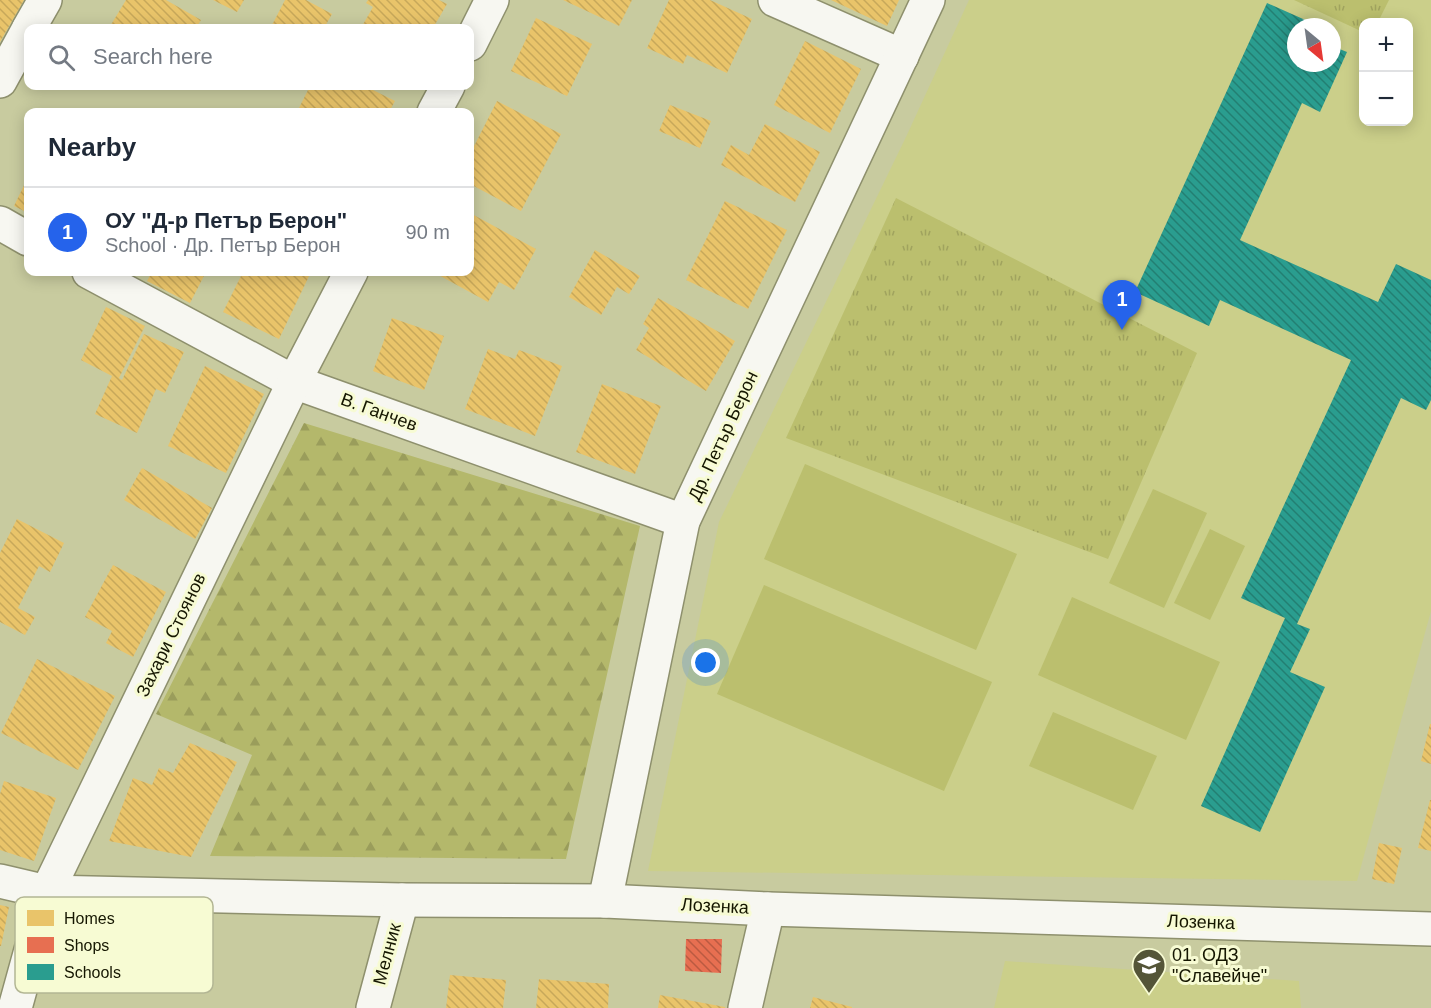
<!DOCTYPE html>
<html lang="en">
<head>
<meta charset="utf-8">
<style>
  body { margin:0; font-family:Helvetica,sans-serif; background:#f6f6f7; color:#1f2937 }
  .controls { position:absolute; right:18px; top:18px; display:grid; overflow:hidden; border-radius:12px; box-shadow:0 3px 15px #0003 }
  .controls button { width:54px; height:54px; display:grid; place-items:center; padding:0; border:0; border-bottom:2px solid #e0e1e3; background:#fff; color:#1f2937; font:30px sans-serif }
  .compass { position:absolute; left:1287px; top:18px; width:54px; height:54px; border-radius:50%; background:#fff; box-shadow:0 3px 15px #0003; rotate:151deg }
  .you { position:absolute; left:706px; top:663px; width:21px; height:21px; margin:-15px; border:4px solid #fff; border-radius:50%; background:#1a73e8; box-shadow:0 0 0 9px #1a73e833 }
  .badge { display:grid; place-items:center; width:39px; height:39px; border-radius:50%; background:#2563eb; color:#fff; font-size:20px; font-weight:700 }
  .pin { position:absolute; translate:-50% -50px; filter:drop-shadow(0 2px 3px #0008) }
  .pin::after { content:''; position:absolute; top:32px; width:21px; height:18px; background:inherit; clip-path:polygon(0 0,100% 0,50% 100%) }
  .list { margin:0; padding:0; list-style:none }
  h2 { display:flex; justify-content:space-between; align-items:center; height:78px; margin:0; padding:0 24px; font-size:26px }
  h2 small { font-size:20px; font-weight:400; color:#747a83 }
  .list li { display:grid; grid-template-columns:39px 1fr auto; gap:18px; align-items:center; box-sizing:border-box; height:90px; padding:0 24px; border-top:2px solid #e0e1e3 }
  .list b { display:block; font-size:22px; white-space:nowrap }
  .list p { margin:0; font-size:20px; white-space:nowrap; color:#747a83 }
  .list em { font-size:20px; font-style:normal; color:#747a83 }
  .icon { flex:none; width:33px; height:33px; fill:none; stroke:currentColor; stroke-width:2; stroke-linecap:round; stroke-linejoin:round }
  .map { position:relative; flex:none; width:1431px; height:1008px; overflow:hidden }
  .search { position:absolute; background:#fff; box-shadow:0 3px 15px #0003; left:24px; top:24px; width:450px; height:66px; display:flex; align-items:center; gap:15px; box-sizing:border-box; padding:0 21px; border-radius:12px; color:#747a83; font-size:22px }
  .panel { position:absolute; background:#fff; box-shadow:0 3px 15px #0003; left:24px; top:108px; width:450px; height:168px; border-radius:12px }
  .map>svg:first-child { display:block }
  .built { fill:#cbcf8a; fill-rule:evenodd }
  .grass { fill:url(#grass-tufts) }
  .forest { fill:url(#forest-firs) }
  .pitch { fill:#bbbf6e }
  .homes { fill:url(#homes-back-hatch) }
  .shops { fill:url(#shops-back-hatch) }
  .schools { fill:url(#schools-back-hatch) }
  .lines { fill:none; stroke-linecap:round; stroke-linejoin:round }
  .minor-casing { stroke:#8e906d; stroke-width:36 }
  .minor { stroke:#f7f7f1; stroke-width:33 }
  .labels { text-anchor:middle; stroke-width:6; stroke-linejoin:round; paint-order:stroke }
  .street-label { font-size:18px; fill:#151600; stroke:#f7fbd3 }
  .poi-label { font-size:18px; fill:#151600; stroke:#f7fbd3; text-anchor:start }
  .key { fill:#f7fbd3; stroke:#b3b694; stroke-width:1.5 }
  .key-label { font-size:16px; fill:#151600 }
</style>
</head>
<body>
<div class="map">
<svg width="1431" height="1008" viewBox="0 0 1431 1008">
  <defs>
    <pattern id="grass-tufts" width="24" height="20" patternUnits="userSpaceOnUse" patternTransform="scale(1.5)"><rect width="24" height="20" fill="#bbbf6e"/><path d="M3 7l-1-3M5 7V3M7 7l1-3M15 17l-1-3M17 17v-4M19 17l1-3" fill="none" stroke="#a0a35e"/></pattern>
    <pattern id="forest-firs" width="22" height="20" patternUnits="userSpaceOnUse" patternTransform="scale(1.5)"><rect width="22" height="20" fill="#b4b86b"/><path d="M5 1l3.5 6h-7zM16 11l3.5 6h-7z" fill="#9a9d5b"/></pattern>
    <pattern id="homes-back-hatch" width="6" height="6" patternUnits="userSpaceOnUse" patternTransform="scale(1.5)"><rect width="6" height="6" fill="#e9c46a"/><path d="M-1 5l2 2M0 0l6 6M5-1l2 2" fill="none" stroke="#c7a85a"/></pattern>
    <pattern id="shops-back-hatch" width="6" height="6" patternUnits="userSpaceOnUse" patternTransform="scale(1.5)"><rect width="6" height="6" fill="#e76f51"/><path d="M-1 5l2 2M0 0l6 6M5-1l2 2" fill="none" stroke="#ba5a41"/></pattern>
    <pattern id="schools-back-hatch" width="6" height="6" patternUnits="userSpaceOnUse" patternTransform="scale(1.5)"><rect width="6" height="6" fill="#2a9d8f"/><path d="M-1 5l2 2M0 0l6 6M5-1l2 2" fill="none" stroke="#237f72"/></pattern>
  </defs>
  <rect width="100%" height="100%" fill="#c8cb9f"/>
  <!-- built -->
  <g class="built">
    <path d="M969,0h462v611l-74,270 -709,-10 71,-349 187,-385zM1364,22h44v100h-44zM1296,27h36v36h-36z"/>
    <path d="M1005,961l294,20 2,27h-307z"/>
  </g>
  <!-- grass -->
  <g class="grass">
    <path d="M1294,0h95l-11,22h-14l-1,10z"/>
    <path d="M896,198l301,155 -89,206 -322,-121z"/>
  </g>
  <!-- forest -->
  <path class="forest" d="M304,423l336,103 -74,333 -356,-3 42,-101 -96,-41z"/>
  <!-- pitch -->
  <g class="pitch">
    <path d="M805,464l212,90 -41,96 -212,-91z"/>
    <path d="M1153,489l54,24 -43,95 -55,-25z"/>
    <path d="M1210,529l35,17 -35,74 -36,-17z"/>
    <path d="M764,585l228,97 -48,109 -227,-97z"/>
    <path d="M1072,597l148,65 -34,78 -148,-65z"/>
    <path d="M1053,712l104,44 -24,54 -104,-44z"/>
  </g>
  <!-- homes -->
  <g class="homes">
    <path d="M0,0h24l-24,42z"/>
    <path d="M126,0h40l35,20 -5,8h-87z"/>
    <path d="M213,0h31l-7,12z"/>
    <path d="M285,0h21l26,14 -8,14h-51l-2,-1z"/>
    <path d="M368,0h71l8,4 -14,24h-72l12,-21 -7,-4z"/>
    <path d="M563,0h69l-13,26z"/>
    <path d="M669,0h41l42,19 -25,54 -40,-18 -4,9 -36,-16z"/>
    <path d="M831,0h68l-12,26z"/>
    <path d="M536,18l56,26 -25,52 -56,-25z"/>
    <path d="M805,41l56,28 -31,64 -56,-28z"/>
    <path d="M310,86h55l30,15 -6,11h-92z"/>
    <path d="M497,101l64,33 -40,77 -51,-27v-30z"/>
    <path d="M670,105l41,16 -11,27 -41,-17z"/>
    <path d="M765,124l55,28 -25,50 -74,-37 10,-20 18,10z"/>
    <path d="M28,177v36l-14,-7z"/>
    <path d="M725,201l62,29 -39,79 -62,-29z"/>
    <path d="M470,213l66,36 -22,41 -15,-8 -11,20 -55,-30h37z"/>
    <path d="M595,250l45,26 -11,18 -12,-7 -16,28 -32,-18z"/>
    <path d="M152,272h54l-16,31 -43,-22z"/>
    <path d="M243,272h68l-32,67 -56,-27z"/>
    <path d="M658,298l77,43 -29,50 -70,-41 13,-22 -6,-4z"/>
    <path d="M106,307l39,19 -26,52 3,2 22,-46 40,18 -19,41 -9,-4 -19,44 -42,-19 17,-38 -31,-16z"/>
    <path d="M392,318l52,18 -20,54 -51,-19z"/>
    <path d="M488,349l27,10 4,-9 43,16 -27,70 -70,-27z"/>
    <path d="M205,366l59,28 -38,79 -58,-27z"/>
    <path d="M602,384l59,22 -26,68 -59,-22z"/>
    <path d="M142,468l70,40 -17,31 -71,-39z"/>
    <path d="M17,519l47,24 -14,29 -11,-6 -21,42 17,9 -10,18 -25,-13v-69z"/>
    <path d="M113,565l53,27 -33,65 -27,-14 6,-12 -27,-14z"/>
    <path d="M37,659l78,37 -37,74 -77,-37z"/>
    <path d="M1430,724h1v40l-10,-3z"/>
    <path d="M190,743l47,19 -46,95 -82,-16 24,-63 19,7 7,-17 14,5z"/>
    <path d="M4,781l52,17 -22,63 -34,-11v-56z"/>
    <path d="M1430,800h1v51l-13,-3z"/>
    <path d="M1379,843l23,5 -8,36 -22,-5z"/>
    <path d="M0,905l9,2 -8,39h-1z"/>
    <path d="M450,975l56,5 -3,28h-57z"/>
    <path d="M539,979l70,5 -1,24h-72z"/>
    <path d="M660,995l65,12v1h-67z"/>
    <path d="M813,997l39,10v1h-42z"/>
  </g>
  <!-- shops -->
  <path class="shops" d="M686,939h36l-1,34 -36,-2z"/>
  <!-- schools -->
  <path class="schools" d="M1267,3l54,24h-25v36h36v-17l15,6 -27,60 -18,-9 -62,137 138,62 18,-38 35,16v120l-5,10 -25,-12 -104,226 13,5 -20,43 35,15 -65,145 -59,-26 84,-188 -44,-20 110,-238 -131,-60 -11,26 -74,-34z"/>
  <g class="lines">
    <defs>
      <g id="minor">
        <path d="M775,0l127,56"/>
        <path d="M29,28l16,-28"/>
        <path d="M470,44l22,-44"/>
        <path d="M0,81l28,-51"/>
        <path d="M434,112l14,-26"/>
        <path d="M0,223l28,16"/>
        <path d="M89,272l205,110 389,139"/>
        <path d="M0,881l47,11 355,8 203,1 163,8 663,20"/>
        <path d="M605,901l78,-380 245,-521"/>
        <path d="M15,1008l32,-116 247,-510 57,-110"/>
        <path d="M373,1008l29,-108"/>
        <path d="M745,1008l23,-99"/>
      </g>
    </defs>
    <!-- minor casing -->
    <use href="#minor" class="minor-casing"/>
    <!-- minor -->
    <use href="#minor" class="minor"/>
  </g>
  <!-- icons -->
  <defs>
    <symbol id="school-pin" viewBox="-11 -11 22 30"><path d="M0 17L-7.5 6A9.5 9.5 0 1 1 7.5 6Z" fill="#545538" stroke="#f7fbd3"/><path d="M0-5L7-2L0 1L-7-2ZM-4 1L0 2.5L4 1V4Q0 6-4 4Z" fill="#fff"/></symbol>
  </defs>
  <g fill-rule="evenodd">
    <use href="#school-pin" x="1130" y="946" width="38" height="52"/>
  </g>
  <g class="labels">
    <!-- street labels -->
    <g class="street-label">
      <text transform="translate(379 412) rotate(20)" y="6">В. Ганчев</text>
      <text transform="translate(723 436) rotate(-65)" y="6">Др. Петър Берон</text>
      <text transform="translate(171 635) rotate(-64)" y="6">Захари Стоянов</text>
      <text transform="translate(715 906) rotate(3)" y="6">Лозенка</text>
      <text transform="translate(1201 922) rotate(2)" y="6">Лозенка</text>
      <text transform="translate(387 954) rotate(-75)" y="6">Мелник</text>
    </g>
    <!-- poi labels -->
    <g class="poi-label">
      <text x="1172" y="961">01. ОДЗ<tspan x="1172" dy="21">"Славейче"</tspan></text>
    </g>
  </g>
  <!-- legend -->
  <rect x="15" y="897" width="198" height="96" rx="9" class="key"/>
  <rect x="27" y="910" width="27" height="16" fill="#e9c46a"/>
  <rect x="27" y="937" width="27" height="16" fill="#e76f51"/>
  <rect x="27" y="964" width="27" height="16" fill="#2a9d8f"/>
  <g class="key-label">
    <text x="64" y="924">Homes</text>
    <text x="64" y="951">Shops</text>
    <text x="64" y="978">Schools</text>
  </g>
</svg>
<div class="controls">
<button>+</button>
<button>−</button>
</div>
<svg class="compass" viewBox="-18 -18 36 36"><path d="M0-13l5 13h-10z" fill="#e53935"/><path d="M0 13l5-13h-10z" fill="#747a83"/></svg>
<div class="you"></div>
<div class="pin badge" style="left:1122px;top:330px">1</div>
<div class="search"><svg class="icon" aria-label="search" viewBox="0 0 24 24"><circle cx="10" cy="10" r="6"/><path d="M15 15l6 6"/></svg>Search here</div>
<section class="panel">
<h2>Nearby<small></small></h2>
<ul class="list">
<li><span class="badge">1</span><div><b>ОУ &quot;Д-р Петър Берон&quot;</b><p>School · Др. Петър Берон</p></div><em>90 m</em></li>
</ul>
</section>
</div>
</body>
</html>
